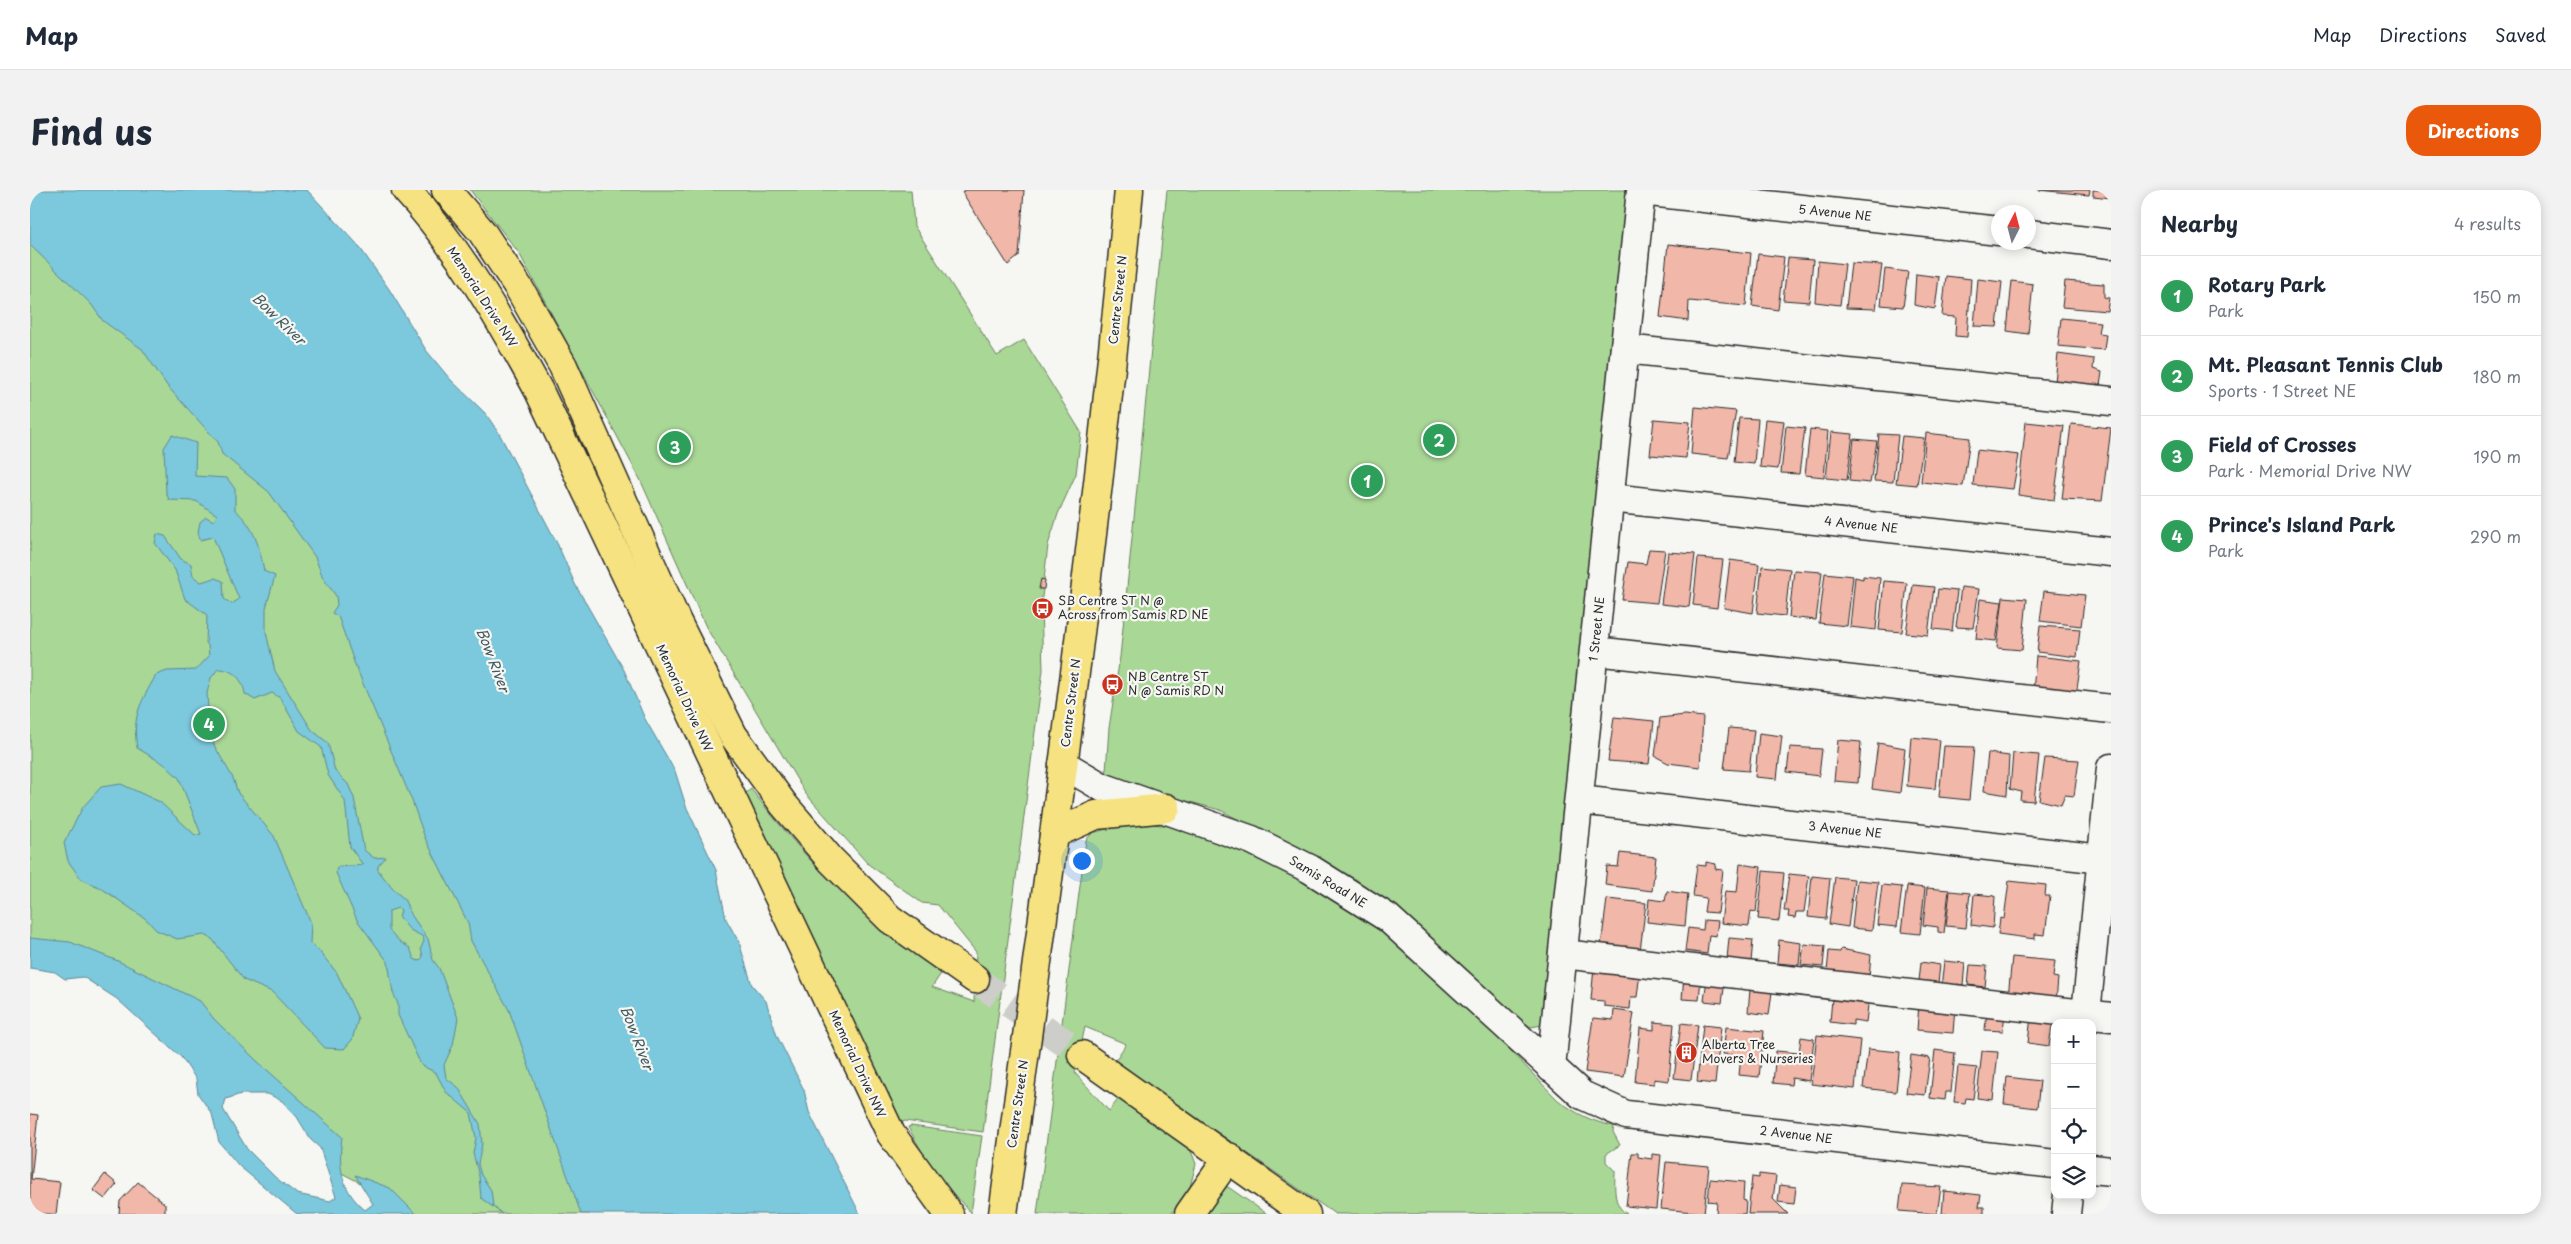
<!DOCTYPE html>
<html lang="en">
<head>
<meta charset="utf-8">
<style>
  body { margin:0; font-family:"Playpen Sans",sans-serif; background:#f2f2f3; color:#1f2937 }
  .controls { position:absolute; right:15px; bottom:15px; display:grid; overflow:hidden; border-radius:10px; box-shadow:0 2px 12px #0003 }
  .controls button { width:45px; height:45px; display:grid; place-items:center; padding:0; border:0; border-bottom:1px solid #e0e1e3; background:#fff; color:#1f2937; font:25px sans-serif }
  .compass { position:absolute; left:1961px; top:15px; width:45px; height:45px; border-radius:50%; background:#fff; box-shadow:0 2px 12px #0003; rotate:6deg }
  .you { position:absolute; left:1051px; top:670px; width:18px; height:18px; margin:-12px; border:4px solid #fff; border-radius:50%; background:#1a73e8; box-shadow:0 0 0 8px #1a73e833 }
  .badge { display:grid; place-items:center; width:32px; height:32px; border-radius:50%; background:#ea580c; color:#fff; font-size:16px; font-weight:700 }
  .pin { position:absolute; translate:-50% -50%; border:2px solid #fff; box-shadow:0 1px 5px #0006 }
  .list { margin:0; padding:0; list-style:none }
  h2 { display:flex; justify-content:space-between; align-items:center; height:65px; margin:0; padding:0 20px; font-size:21px }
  h2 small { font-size:16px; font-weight:400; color:#747a83 }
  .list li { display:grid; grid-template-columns:32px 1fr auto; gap:15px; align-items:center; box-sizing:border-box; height:80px; padding:0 20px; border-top:1px solid #e0e1e3 }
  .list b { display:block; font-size:19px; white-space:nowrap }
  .list p { margin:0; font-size:16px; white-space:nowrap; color:#747a83 }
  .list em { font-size:16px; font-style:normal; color:#747a83 }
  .icon { flex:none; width:28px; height:28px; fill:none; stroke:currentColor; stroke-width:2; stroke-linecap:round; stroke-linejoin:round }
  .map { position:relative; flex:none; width:2081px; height:1024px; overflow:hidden; border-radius:20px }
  header { display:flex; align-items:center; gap:30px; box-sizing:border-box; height:70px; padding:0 25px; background:#fff; border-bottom:1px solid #e0e1e3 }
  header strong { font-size:24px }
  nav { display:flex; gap:28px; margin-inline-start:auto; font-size:18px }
  .intro { display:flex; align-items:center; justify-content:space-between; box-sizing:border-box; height:120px; padding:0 30px }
  h1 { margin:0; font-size:35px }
  .button { padding:12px 22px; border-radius:20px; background:#ea580c; color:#fff; font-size:18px; font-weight:700 }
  main { display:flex; gap:30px; padding:0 30px }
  aside { flex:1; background:#fff; border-radius:20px; box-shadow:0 2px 12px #0003 }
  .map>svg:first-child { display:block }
  .green { fill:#a9d796; stroke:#6a8160 }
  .water { fill:#7cc8dc; stroke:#5c8995; fill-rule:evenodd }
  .building { fill:#f1b7a9; stroke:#2b2b2b }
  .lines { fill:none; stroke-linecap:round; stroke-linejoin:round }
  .major-tunnel { stroke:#cdcdca; stroke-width:28; stroke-dasharray:28 14; stroke-linecap:butt }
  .minor-casing { stroke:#2b2b2b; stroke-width:31 }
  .major-casing { stroke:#2b2b2b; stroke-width:31 }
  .minor { stroke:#f6f6f2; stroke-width:28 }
  .major { stroke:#f6e281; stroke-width:28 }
  .labels { text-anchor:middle; stroke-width:4.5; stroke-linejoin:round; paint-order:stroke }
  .street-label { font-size:12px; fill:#2b2b2b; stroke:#f6f6f2 }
  .poi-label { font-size:12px; fill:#2b2b2b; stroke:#f6f6f2; text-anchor:start }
  .water-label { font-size:14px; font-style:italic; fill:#435a60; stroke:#f6f6f2 }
</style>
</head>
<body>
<header>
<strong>Map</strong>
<nav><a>Map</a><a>Directions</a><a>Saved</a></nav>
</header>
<div class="intro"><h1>Find us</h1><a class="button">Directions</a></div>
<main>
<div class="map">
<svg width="2081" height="1024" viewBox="0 0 2081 1024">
  <rect width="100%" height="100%" fill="#f6f6f2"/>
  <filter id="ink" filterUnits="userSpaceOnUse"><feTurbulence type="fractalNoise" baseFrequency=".02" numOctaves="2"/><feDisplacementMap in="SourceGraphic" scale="10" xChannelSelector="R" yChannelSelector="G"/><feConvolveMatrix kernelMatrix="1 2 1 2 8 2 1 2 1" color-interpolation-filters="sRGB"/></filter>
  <g filter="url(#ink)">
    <!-- green -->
    <g class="green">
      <path d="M440,0h441l3,36 83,130 27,-16 57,92 -5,42 -18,40 -10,31 -7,61 2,64 -60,462 -78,-11 -4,2 -158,-328 8,-6c25,32 51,64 81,93 33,33 73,61 110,90l-10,15 42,15 2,-50 -38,-47 -16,-2 -54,-39 -63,-71 -99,-166 -66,-148 -121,-226z"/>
      <path d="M1137,0h460l-85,835 -11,2 -24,-15 -148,-130 -139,-72 -107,-29 -7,-9 3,-44 11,-71z"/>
      <path d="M0,43l90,81 154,174 69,108 172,412 75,206h-182l-9,-11 -67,-35 -22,-48 -194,-153 -86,-10z"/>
      <path d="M1080,631c35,3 72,3 105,15 82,30 158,84 223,142 42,37 80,82 120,122 17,13 34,22 56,26l-1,6 7,13 -14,9v8l9,9c0,16 -3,34 12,43h-292l-220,-153 11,-17 -41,-17 -10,46 34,38 11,-14 69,50 4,9 3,8 -6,23 -19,27h-134l49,-374 6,-7 15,-4z"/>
      <path d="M881,936l71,10 -11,77 -38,-42 -24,-42 -1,-2z"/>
      <path d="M1194,997h4l39,27h-62z"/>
    </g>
    <!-- water -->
    <g class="water">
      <path d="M0,0h277l51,55 31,44 37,61 24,29 36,35 14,21 57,108 18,41 49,86 21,49 30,52 11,35 30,64 10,49 13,23 13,43 14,16 11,35 27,54 5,22 51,102h-279l-72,-204 -38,-69 -3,-18 -43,-85 -13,-37 -58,-139 -16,-46 -6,-3 5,-8 -1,-9 -13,-18 -8,-21 -46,-65 -47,-38 -4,-12 -50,-55 -26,-38 -39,-28 -12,-17 -61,-59z"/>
      <path d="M142,245l24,8 -1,33 32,2 8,11v21c19,15 25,38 29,61l11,5 -9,32v24l9,39 37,59 16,13 7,28 13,13 6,14 10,52 10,8 12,-1 -8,9v4l14,18 12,11 8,17 16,23 5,21 6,8 19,50 -5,27 -9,20 2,13 12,9 22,37 2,20 -4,20 3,11 10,15 2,16 9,8 -21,-16 -2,-22 -6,-23 3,-15 -5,-25 -25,-21 -10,-19 -15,-8 -23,-50v-11l-5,-11 -5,-31 -31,-42 -21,-47 1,-6 26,-2 -13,-18 -5,-46 -17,-26 -7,-28 -22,-16 -19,-33 -8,-5 -17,7 -10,-6c-2,-15 -12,-25 -27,-25l-7,9 -4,15 2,31 5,21 19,33 5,15 36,43 37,87 -1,20 9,8 18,22 21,46 -6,21 -8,9 -19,-1 -53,-56 -28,-12 -32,-41 -7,-4 -28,4 -21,-9 -10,-11 -45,-31 -20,-9 -13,-18 -4,-18 19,-36 18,-20 20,-3 39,18 35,33 6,-1 -22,-56 -15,-14 -27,-16c-5,-33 3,-44 19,-73l11,-4 29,-1 13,-14 -1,-11 -2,-2 1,-28 -22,-16 -10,-29 -20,-27 2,-9 8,2 16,23 10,5 2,12 8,6 14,-4 8,3 1,18 8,5 7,-5 -26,-62 -13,3 -2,-8 2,-10 6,-5 8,4 3,-6 -21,-14 -27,-1 -3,-8 -2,-44zM368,718l3,2 -2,7 11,13 12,6 2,5 -3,7 2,9 -4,4 -5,-2 -4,-11 -10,-6 -11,-12v-19z"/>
      <path d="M0,748l40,4 48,19 82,40 14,18 42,41 86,77c-4,30 -1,53 23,73l8,-6 -18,-29 35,13 26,26h-119l-58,-48 -20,-24 -7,-28 -14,-20 -2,-15 -15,-22 -64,-58 -34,-22 -18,2 -10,-7 -25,-4zM211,904h27l14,7 15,16 14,23 9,8 16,49 -6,4 -33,-7 -21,-16 -29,-29 -24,-40 3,-10z"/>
    </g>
    <!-- building -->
    <g class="building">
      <path d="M936,0h58l-5,66 -11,9 -46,-73z"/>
      <path d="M2008,0h52l-1,5z"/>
      <path d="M2063,0h18v8l-18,-2z"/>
      <path d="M1638,54l83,9 -5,53 -57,-5 -1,20 -28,-4z"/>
      <path d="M1728,64l26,3 -6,53 -26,-4z"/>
      <path d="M1758,68l25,2 -4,42 -26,-2z"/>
      <path d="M1788,71l27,3 -5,41 -25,-3z"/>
      <path d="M1821,73l31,2 -6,44 -30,-1z"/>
      <path d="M1855,79l23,3 -5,35 -22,-2z"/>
      <path d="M1886,84l23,3 -4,32 -21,-4z"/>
      <path d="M1916,86l25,3 -4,58 -12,-1 1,-19 -14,-1z"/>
      <path d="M1948,89l24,3 -5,45 -23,-1z"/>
      <path d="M1982,91l21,3 -5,50 -21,-3z"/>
      <path d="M2035,91l39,3v13l5,1 -2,13 -45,-4z"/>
      <path d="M2031,128l39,4 -2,11 8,1 -2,16 -46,-4z"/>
      <path d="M2028,164l36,5 -1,10 9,3 -2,14 -45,-4z"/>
      <path d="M1665,217l41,4 -8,47 -37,-4z"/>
      <path d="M1709,228l19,1 -4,45 -20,-2z"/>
      <path d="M1624,229l36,3 -4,36 -36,-3z"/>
      <path d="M1735,229l19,2 -6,48 -18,-2z"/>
      <path d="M1996,232l38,4 -10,74 -36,-5z"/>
      <path d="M2041,234l40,4 -9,73 -40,-2z"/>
      <path d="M1756,236l19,2 -6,46 -18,-1z"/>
      <path d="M1780,239l18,2 -4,46 -19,-2z"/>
      <path d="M1801,242l22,2 -6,46 -21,-2z"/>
      <path d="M1896,243l44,5 -7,48 -42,-4z"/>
      <path d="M1849,244l19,1 -5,47 -19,-1z"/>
      <path d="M1872,246l22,2 -7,47 -21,-2z"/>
      <path d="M1824,249l23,2 -7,42 -21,-2z"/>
      <path d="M1947,260l42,5 -6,34 -40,-4z"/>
      <path d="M1619,359l16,1 -8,53 -35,-3 6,-38 18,2z"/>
      <path d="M1638,362l27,2 -6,53 -28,-3z"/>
      <path d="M1668,368l25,2 -6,48 -24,-3z"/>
      <path d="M1700,370l29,4 -6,49 -29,-5z"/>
      <path d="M1732,376l28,3 -5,47 -28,-3z"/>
      <path d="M1764,380l28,2 -6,48 -27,-3z"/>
      <path d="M1795,383l28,3 -6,50 -28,-3z"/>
      <path d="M1833,386l17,2 -4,52 -26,-3 5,-50 8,2z"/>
      <path d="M1011,389l4,1 -1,9h-5z"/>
      <path d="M1854,391l23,2 -5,49 -23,-2z"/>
      <path d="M1883,395l21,2 -6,48 -22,-2z"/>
      <path d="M1931,397l18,2 -6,39 -17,-1z"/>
      <path d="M1908,399l19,2 -5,40 -19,-2z"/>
      <path d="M2014,401l41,4 -4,31 -41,-5z"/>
      <path d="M1973,407l24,2 -5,51 -25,-2z"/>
      <path d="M1950,409l22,3 -6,39 -20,-2z"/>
      <path d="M2010,436l40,3 -3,28 -40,-5z"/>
      <path d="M2006,466l45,5 -5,35 -43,-4z"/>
      <path d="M1655,525l18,2 -3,50 -32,-4 -13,-7 5,-38z"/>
      <path d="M1584,527l40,4 -5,43 -41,-3z"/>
      <path d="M1699,538l25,2 -5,41 -25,-2z"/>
      <path d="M1729,543l23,3 -5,43 -22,-2z"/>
      <path d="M1881,547l29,3 -5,49 -28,-3z"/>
      <path d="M1808,550l23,2 -3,41 -24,-2z"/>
      <path d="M1848,553l27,5 -5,45 -28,-4z"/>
      <path d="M1914,556l30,1 -5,53 -30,-3z"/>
      <path d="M1760,557l32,2 -3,27 -32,-4z"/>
      <path d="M1958,563l21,3 -2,39 -23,-4z"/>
      <path d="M1983,563l26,2 -5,46 -14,-1 1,-8 -11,-3z"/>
      <path d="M2015,568l34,2 -5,36 -9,-1 -4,10 -22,-5z"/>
      <path d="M1590,663l36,4 -4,34 -47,-6 2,-19 11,1z"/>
      <path d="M1676,672l10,2 -1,5 8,1 -5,43 -14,-1 2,-14 -13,-2 4,-31 9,1z"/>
      <path d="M1710,674l21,3 -5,45 -5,-1 -2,15 -28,-3 4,-32 12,1z"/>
      <path d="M1733,681l21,2 -5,48 -21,-2z"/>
      <path d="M1759,684l20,2 -5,36h-8l-1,6 -7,-1 1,-6h-5z"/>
      <path d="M1782,686l18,2 -4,41 -18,-2z"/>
      <path d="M1805,687l19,2 -6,48 -19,-3z"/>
      <path d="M1827,690l21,2 -6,48 -20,-2z"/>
      <path d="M1979,691l37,4 -1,11h5l-5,39 -10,-1v5l-37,-5 2,-16 4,1z"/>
      <path d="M1852,695l20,2 -5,40 -20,-2z"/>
      <path d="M1877,696l18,2 -5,46 -19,-2z"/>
      <path d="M1897,698l22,2 -5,43 -6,-1v-5l-15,-2z"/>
      <path d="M1637,701l21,3 -3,32 -38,-4 2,-23 16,2z"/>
      <path d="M1920,701l20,2 -4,35 -20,-2z"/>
      <path d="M1944,704l21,2 -2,32 -22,-3z"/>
      <path d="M1577,709l39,4 -6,48 -39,-5z"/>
      <path d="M1674,730l14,1 -2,15 -7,-1 -2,19 -22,-3 3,-23 15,2z"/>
      <path d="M1699,748l24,2 -2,22 -24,-3z"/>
      <path d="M1749,750l22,3 -2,22 -22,-2z"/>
      <path d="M1774,754l21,2 -2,21 -22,-2z"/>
      <path d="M1811,759l30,6 -2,22 -42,-5 2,-21 11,1z"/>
      <path d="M1982,767l43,4 -2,16 5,1 -2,24 -48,-5z"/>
      <path d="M1914,771l21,2 -2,22 -6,-1v6l-16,-2z"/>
      <path d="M1891,772l19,3 -2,18 -19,-2z"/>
      <path d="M1940,775l17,1 -2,21 -17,-2z"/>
      <path d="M1564,777l46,5 -3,25h-6l-1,12 -26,-3v-5l-13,-1z"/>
      <path d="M1654,786l17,2 -2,22 -17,-1z"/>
      <path d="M1677,789l18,2 -3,22 -18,-2z"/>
      <path d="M1720,800l22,2 -3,23 -21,-3z"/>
      <path d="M1823,805l16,2 -3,25 -13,-2v5l-23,-3 2,-23 20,2z"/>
      <path d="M1889,814l36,3 -2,26 -36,-3z"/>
      <path d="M1957,819l18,3 -2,19 -18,-1z"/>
      <path d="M1584,820l20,3 -10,64 -39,-5 8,-54 20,2z"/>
      <path d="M2001,826l22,3 -4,27 -21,-3z"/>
      <path d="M1624,832l20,2 -5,57 -15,-2v5l-19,-2 5,-54 14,2z"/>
      <path d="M1651,833l17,2 -7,55 -17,-2z"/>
      <path d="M1673,835l18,2 -6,57 -18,-2z"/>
      <path d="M1696,837l38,4 -5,46 -20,-2 2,-19 -18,-2z"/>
      <path d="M1787,845l43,5 -5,49 -44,-5z"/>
      <path d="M1771,847l13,2 -5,42 -17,-3 -1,7 -18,-2 3,-32 23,2z"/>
      <path d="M1838,859l32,3 -4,40 -33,-4z"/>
      <path d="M1905,860l20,3 -4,39h-5l-1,8 -15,-2z"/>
      <path d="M1952,861l16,1 -5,48 -16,-2z"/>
      <path d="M1881,865l19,3 -5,37 -19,-2z"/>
      <path d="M1928,876l19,2 -4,31 -7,-1 -1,5 -11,-1z"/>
      <path d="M1977,887l33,4 -3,27 -33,-4z"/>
      <path d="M0,924l8,1 -7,64 29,3 -4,32h-26z"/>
      <path d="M1602,963h6v4l14,2v-5l9,1 -5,54 -30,-3z"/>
      <path d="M1636,972l43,4 -5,47 -43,-4z"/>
      <path d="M75,984l12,10 -12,15 -12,-9z"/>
      <path d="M1729,984l17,2 -3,23 15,15h-40l4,-37 7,1z"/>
      <path d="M1680,989l34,3 -1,18 3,1 -1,13h-29l1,-12 -9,-1z"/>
      <path d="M108,992l27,22v10h-46l1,-13z"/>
      <path d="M1750,995l16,2 -2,17 -16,-2z"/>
      <path d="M1872,995l39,2 -4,27 -38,-3z"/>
      <path d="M1914,1001l37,4 -2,12h5v7h-42z"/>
    </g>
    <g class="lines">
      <!-- major-tunnel -->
      <path class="major-tunnel" d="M945,789l107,76"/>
      <defs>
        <g id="minor">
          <path d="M1611,1l358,40"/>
          <path d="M1999,44l82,10"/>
          <path d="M1595,159l486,52"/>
          <path d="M1580,308l501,54"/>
          <path d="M1565,461l516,58"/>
          <path d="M1033,574l39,23 150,53 58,29 78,49 194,177 44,20 429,49"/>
          <path d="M1549,610l532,60"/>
          <path d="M1533,764l548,63"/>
          <path d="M2055,833l26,-255"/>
          <path d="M1521,878l90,-878"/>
          <path d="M2062,979l19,2"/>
          <path d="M2036,1024l2,-19"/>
        </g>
        <g id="major">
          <path d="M376,0c54,59 95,131 133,201l352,743 58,80"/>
          <path d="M416,0l36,42 37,56 44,78 114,256 56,113 51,70 47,55 59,59 85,60"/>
          <path d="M1024,644l42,-19 70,-7"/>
          <path d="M1052,865l224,159"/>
          <path d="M973,1024c46,-341 94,-682 126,-1024"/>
          <path d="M1159,1024l40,-57"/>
        </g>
      </defs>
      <!-- minor casing -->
      <use href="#minor" class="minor-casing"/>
      <!-- major casing -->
      <use href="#major" class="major-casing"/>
      <!-- minor -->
      <use href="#minor" class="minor"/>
      <!-- major -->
      <use href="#major" class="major"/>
    </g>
  </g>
  <!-- icons -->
  <defs>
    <symbol id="bus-disc" viewBox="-11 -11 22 22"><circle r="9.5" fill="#c8321e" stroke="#f6f6f2"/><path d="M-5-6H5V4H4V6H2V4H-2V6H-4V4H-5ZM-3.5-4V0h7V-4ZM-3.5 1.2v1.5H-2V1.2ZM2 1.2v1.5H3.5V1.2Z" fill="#fff"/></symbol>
    <symbol id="building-disc" viewBox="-11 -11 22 22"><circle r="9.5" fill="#c8321e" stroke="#f6f6f2"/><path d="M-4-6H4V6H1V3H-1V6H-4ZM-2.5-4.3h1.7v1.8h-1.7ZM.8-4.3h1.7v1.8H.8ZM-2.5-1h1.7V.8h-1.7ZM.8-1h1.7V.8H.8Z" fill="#fff"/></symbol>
  </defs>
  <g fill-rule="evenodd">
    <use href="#bus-disc" x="1000" y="406" width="25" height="25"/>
    <use href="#bus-disc" x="1070" y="482" width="25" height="25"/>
    <use href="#building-disc" x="1644" y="850" width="25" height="25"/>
  </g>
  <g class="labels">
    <!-- street labels -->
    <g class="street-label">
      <text transform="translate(1805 23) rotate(6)" y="4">5 Avenue NE</text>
      <text transform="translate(452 107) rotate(57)" y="4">Memorial Drive NW</text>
      <text transform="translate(1088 110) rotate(-84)" y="4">Centre Street N</text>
      <text transform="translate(1831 335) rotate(6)" y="4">4 Avenue NE</text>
      <text transform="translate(1567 439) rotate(-84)" y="4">1 Street NE</text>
      <text transform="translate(654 508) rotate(65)" y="4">Memorial Drive NW</text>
      <text transform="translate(1041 513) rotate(-83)" y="4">Centre Street N</text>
      <text transform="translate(1815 640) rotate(6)" y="4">3 Avenue NE</text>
      <text transform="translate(1298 692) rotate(31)" y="4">Samis Road NE</text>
      <text transform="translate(827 874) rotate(65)" y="4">Memorial Drive NW</text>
      <text transform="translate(988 914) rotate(-82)" y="4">Centre Street N</text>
      <text transform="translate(1766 945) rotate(7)" y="4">2 Avenue NE</text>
    </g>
    <!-- poi labels -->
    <g class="poi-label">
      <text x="1028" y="415">SB Centre ST N @<tspan x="1028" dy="14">Across from Samis RD NE</tspan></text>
      <text x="1098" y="491">NB Centre ST<tspan x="1098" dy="14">N @ Samis RD N</tspan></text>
      <text x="1672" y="859">Alberta Tree<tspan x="1672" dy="14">Movers &amp; Nurseries</tspan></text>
    </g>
    <!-- water labels -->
    <g class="water-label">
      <text transform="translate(249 129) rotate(44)" y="5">Bow River</text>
      <text transform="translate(463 470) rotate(69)" y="5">Bow River</text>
      <text transform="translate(607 848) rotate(69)" y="5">Bow River</text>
    </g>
  </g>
</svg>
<div class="controls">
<button>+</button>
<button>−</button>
<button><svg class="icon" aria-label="locate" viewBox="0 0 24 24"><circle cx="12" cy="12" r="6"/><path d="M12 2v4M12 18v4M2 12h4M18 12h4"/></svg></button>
<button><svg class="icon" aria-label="layers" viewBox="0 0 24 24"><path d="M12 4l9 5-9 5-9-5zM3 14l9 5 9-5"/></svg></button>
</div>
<svg class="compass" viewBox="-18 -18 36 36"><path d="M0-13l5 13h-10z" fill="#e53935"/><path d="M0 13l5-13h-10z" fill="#747a83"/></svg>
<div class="you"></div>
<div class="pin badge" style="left:1337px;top:291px;background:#2e9e5b">1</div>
<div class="pin badge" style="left:1409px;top:250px;background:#2e9e5b">2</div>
<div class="pin badge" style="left:645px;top:257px;background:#2e9e5b">3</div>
<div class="pin badge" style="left:179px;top:534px;background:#2e9e5b">4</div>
</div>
<aside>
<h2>Nearby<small>4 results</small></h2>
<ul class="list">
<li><span class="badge" style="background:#2e9e5b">1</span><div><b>Rotary Park</b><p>Park</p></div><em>150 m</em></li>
<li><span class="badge" style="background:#2e9e5b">2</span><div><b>Mt. Pleasant Tennis Club</b><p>Sports · 1 Street NE</p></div><em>180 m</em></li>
<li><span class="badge" style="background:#2e9e5b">3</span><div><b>Field of Crosses</b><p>Park · Memorial Drive NW</p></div><em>190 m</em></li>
<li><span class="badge" style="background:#2e9e5b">4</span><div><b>Prince's Island Park</b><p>Park</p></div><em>290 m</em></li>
</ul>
</aside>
</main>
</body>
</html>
